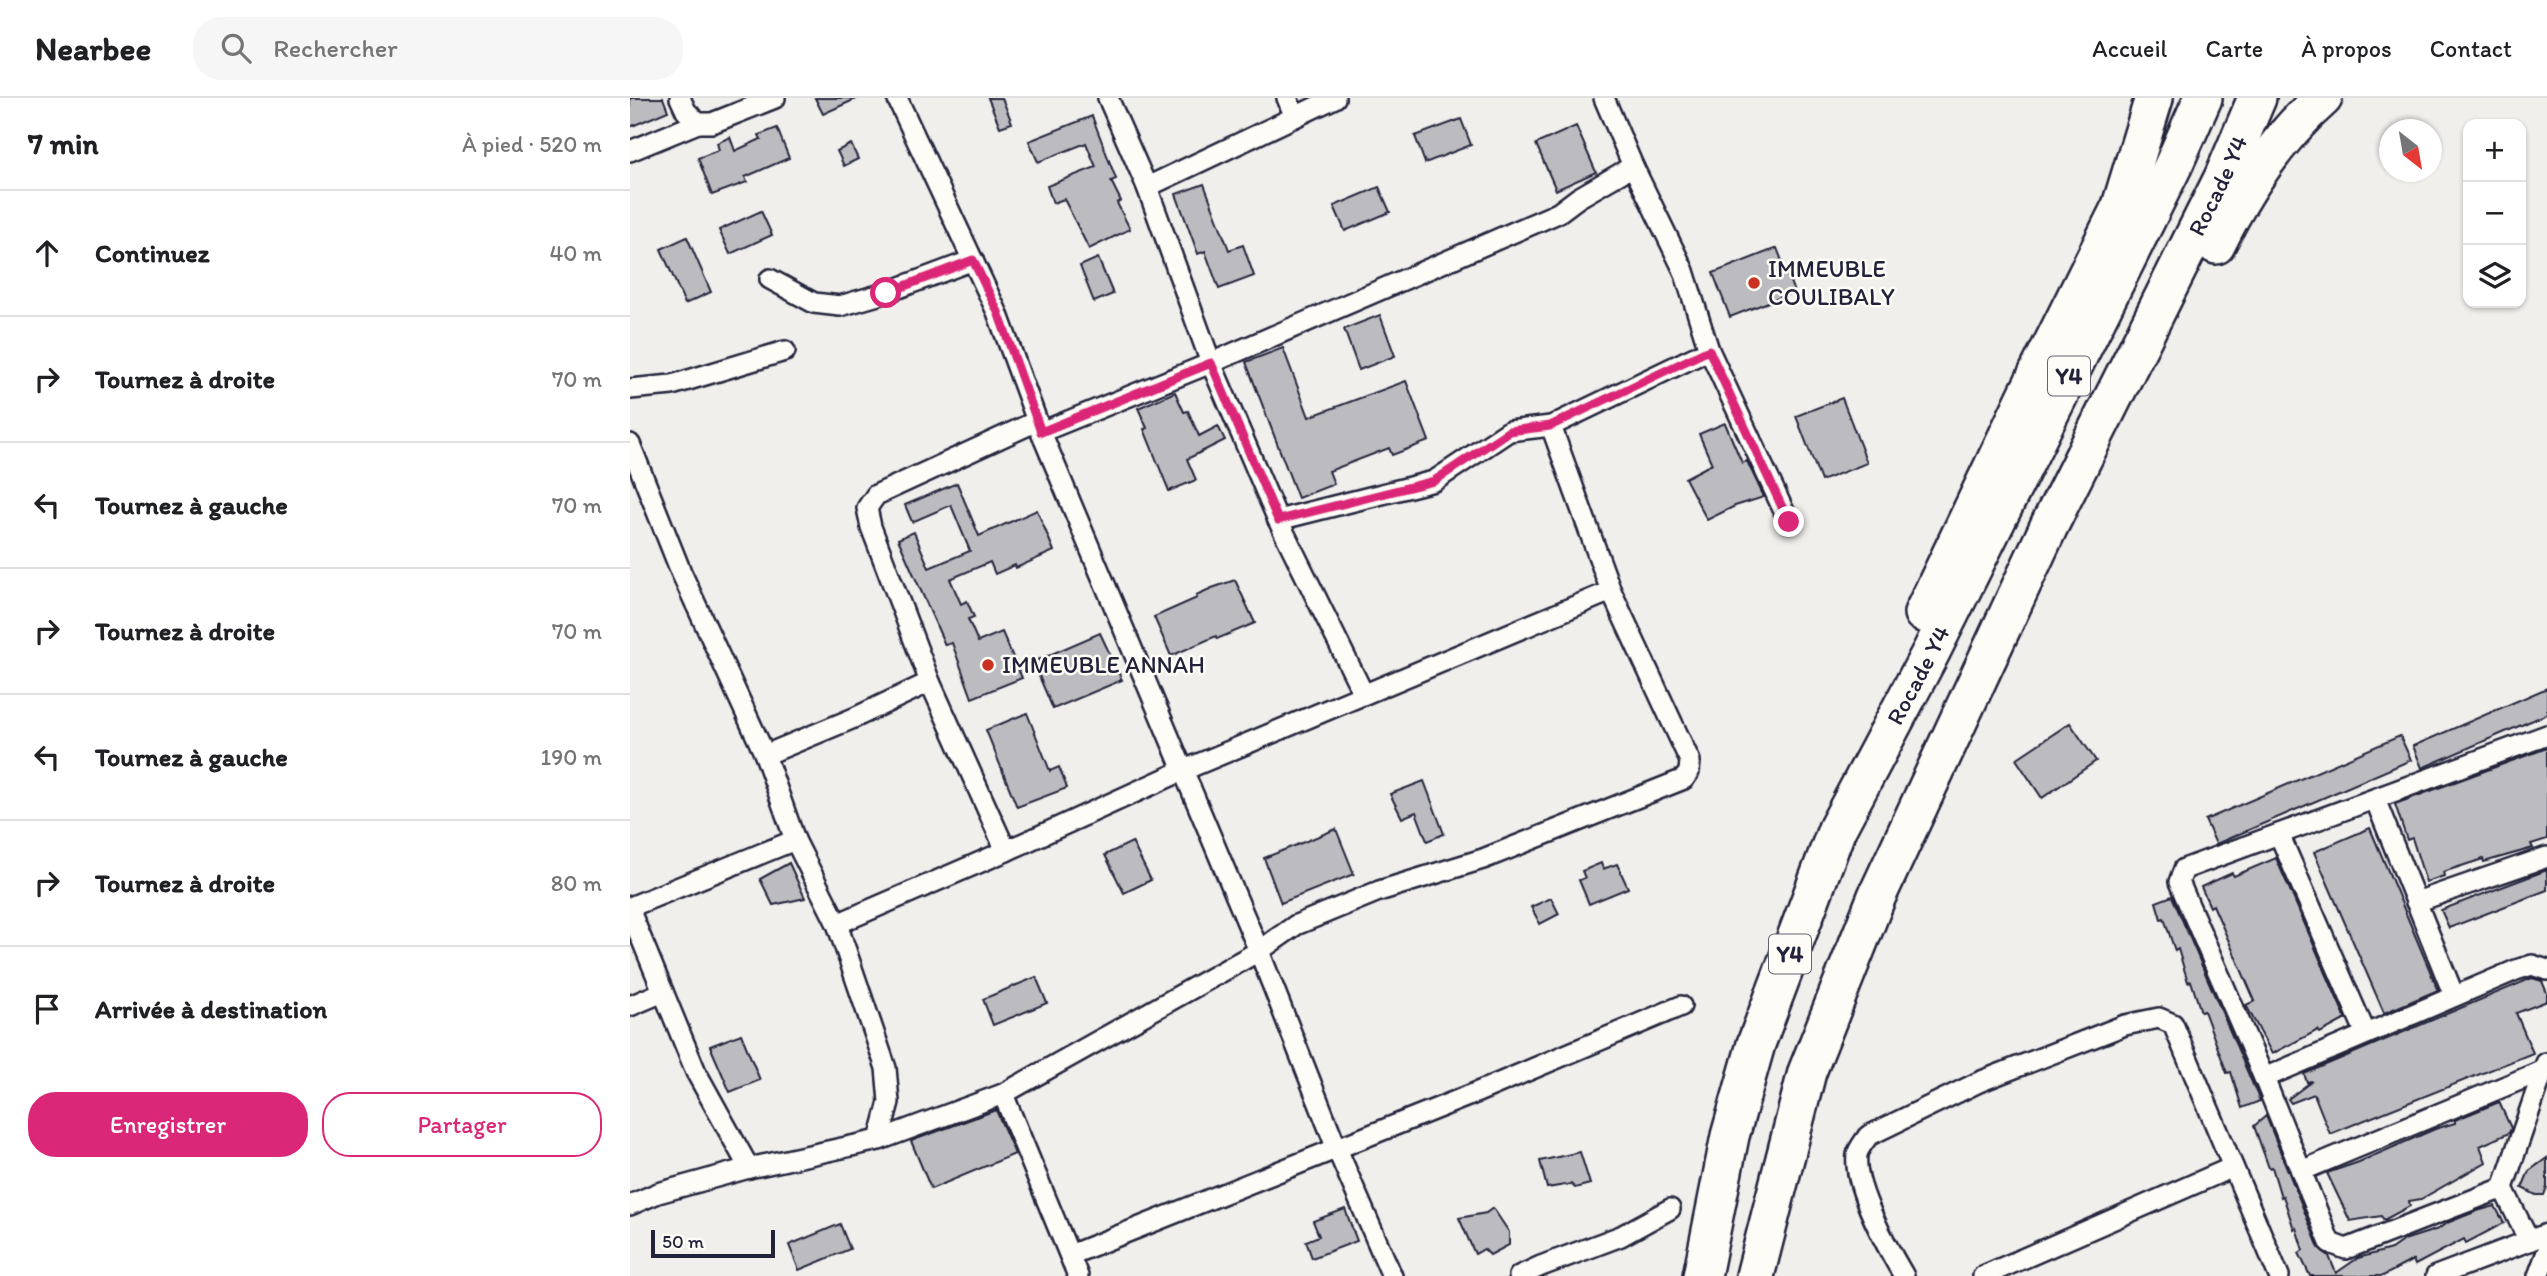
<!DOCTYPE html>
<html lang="fr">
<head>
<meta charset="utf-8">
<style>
  body { margin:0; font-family:Itim,sans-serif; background:#f6f6f6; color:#202124 }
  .controls { position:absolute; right:21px; top:21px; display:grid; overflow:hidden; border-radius:14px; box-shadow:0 2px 5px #0004 }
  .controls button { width:63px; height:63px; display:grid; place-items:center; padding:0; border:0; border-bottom:2px solid #e0e0e0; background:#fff; color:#202124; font:35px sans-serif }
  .compass { position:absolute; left:1749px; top:21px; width:63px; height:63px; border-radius:50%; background:#fff; box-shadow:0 2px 5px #0004; rotate:149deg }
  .scale { position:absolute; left:21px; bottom:18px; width:124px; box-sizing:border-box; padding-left:7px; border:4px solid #22223b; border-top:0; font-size:19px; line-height:24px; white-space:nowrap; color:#22223b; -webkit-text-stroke:5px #fdfcf7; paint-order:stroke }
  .stop { position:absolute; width:21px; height:21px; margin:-16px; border:5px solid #db2777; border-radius:50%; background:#fff }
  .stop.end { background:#db2777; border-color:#fff; box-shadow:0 2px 7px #0008 }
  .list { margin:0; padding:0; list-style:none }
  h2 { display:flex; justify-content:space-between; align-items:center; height:91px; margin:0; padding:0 28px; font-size:30px }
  h2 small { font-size:23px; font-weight:400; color:#757577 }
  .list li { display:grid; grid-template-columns:46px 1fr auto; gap:21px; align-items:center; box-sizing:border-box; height:126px; padding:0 28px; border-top:2px solid #e0e0e0 }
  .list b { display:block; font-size:26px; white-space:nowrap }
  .list em { font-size:23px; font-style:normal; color:#757577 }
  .actions { display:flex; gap:14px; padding:21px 28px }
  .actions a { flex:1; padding:16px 0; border:2px solid #db2777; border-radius:28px; text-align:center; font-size:24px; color:#db2777 }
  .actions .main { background:#db2777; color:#fff }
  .icon { flex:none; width:38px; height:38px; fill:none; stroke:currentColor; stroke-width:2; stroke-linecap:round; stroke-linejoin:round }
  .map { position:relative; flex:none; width:1917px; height:1178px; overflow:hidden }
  header { display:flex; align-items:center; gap:42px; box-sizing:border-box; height:98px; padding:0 35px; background:#fff; border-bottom:2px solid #e0e0e0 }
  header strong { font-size:33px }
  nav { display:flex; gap:38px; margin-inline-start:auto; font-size:24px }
  .search { width:490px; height:63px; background:#f6f6f6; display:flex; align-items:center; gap:18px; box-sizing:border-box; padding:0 24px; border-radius:28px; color:#757577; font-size:26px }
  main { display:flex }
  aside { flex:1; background:#fff }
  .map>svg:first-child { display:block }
  .building { fill:#bcbcc0; stroke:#22223b; stroke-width:2 }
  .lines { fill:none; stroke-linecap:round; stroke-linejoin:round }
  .street-casing { stroke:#22223b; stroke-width:24 }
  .highway-casing { stroke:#22223b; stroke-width:42 }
  .street { stroke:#fdfcf7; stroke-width:19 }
  .highway { stroke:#fdfcf7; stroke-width:37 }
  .route { stroke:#db2777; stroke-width:9 }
  .poi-dot { fill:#c8321e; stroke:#fdfcf7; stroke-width:2.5 }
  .labels { text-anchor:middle; stroke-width:5; stroke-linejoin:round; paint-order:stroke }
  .shield { fill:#fdfcf7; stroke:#646373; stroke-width:2 }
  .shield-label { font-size:23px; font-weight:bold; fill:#22223b }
  .street-label { font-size:24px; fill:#22223b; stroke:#fdfcf7 }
  .poi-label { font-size:24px; fill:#22223b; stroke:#fdfcf7; text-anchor:start }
</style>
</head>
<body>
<header>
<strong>Nearbee</strong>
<div class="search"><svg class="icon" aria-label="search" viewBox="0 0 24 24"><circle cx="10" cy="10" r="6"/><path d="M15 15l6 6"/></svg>Rechercher</div>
<nav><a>Accueil</a><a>Carte</a><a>À propos</a><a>Contact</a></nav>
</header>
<main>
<aside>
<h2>7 min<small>À pied · 520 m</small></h2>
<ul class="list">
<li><svg class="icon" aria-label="ahead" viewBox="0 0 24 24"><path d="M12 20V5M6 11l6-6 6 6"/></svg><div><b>Continuez</b></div><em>40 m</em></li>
<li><svg class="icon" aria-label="right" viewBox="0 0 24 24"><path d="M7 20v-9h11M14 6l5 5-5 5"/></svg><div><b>Tournez à droite</b></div><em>70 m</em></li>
<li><svg class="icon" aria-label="left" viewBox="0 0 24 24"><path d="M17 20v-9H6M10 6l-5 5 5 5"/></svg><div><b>Tournez à gauche</b></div><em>70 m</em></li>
<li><svg class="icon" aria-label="right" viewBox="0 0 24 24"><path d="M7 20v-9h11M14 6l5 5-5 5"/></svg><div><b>Tournez à droite</b></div><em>70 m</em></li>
<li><svg class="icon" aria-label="left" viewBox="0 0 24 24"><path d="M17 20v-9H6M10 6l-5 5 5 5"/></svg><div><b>Tournez à gauche</b></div><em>190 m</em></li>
<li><svg class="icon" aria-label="right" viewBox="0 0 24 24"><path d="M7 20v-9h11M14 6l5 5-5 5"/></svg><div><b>Tournez à droite</b></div><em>80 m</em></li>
<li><svg class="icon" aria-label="arrive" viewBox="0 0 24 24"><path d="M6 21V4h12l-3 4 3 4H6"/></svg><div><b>Arrivée à destination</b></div></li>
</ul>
<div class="actions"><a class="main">Enregistrer</a><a>Partager</a></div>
</aside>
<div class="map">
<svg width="1917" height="1178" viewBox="0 0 1917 1178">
  <rect width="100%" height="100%" fill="#f0efec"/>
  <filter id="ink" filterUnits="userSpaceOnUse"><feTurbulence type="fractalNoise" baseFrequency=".0143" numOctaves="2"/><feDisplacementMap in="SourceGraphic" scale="14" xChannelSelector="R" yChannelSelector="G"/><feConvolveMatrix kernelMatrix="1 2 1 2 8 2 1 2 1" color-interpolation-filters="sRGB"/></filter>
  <g filter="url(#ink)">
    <!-- building -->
    <g class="building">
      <path d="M0,0h33l5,13 -38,16z"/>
      <path d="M185,0h43l-35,16z"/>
      <path d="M358,0h14l10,25 -12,4z"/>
      <path d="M462,18l24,63 -5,2 10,20 -4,2 13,26 -41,20 -25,-50 -11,4 -6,-17 49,-19 -10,-24 -48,19 -9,-21z"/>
      <path d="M831,21l10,26 -46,18 -10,-27z"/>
      <path d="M946,28l20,46 -40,18 -20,-46z"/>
      <path d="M147,30l12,30 -44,19 2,5 -35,13 -14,-37 21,-8 -2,-7 13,-6 5,14 26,-12 -2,-4z"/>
      <path d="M221,46l7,15 -14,7 -7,-15z"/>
      <path d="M574,86l25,66 14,-5 11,31 -35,13 -14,-38 -7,3 -22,-60z"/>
      <path d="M749,89l11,25 -45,19 -11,-25z"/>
      <path d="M131,113l11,24 -42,19 -11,-24z"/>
      <path d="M57,139l24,55 -26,12 -24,-55z"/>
      <path d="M1147,150l17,44 -64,25 -17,-44z"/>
      <path d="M468,160l15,36 -19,8 -14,-36z"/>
      <path d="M750,217l15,41 -36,14 -15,-41z"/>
      <path d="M653,250l26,69 97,-36 23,60 -37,14 -3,-7 -60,23 5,13 -36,14 -52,-136z"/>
      <path d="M545,294l9,20 4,-1 11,25 19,-10 7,14 -38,19 9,21 -27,11 -25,-62 3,-1 -9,-20z"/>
      <path d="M1212,300l25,65 -46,18 -25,-65z"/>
      <path d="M1095,325l17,40 5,-2 17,36 -29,9 -28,14 -22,-42 27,-14 -13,-30z"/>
      <path d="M327,385l22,53 58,-26 17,41 -38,17 -1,-3 -20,9 -5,-12 -40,17 11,25 6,-3 7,16 -6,2 10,23 24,-10 20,46 -50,20 -20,-55 -7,2 -47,-106 16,-7 15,36 41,-17 -19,-46 -39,17 -7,-17z"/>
      <path d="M605,482l20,43 -38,16 -1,-3 -45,20 -17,-39 43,-19 -1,-3 16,-7z"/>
      <path d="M470,535l22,47 -69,29 -20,-47z"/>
      <path d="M1917,590v26l-125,54 -9,-22z"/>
      <path d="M397,615l23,58 9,-4 8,21 -50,19 -31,-77z"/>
      <path d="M1440,625l26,38 -54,37 -26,-39z"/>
      <path d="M1770,638l11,24 -195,84 -11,-24z"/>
      <path d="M1917,650v91l-16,5 2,4 -49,14 -1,-3 -40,13 1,4 -18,6 -14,-44 -5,2 -12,-36z"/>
      <path d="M794,683l20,53 -17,7 -11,-29 -14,6 -12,-24z"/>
      <path d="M1740,730l68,162 -54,23 -70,-161z"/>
      <path d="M706,731l18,45 -73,29 -17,-45z"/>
      <path d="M502,744l19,38 -27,13 -19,-38z"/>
      <path d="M1646,760l70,161 -26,14 -2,-3 -46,24 -26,-49 9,-4 -42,-96 -3,2 -9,-20 31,-14 2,3z"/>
      <path d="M159,765l16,35 -32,7 -13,-26z"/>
      <path d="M971,765l2,6 14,-5 11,24 -39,16 -10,-24 6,-2 -3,-7z"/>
      <path d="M1917,772v20l-98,38 -8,-18z"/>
      <path d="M1542,798l88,205 -18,7 -11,-36 -4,1 -23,-62 -3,1 -10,-31 -3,1 -10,-33 -3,2 -11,-33 -3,1 -5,-17z"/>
      <path d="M921,800l8,16 -19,10 -9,-17z"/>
      <path d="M406,879l11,26 -54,22 -10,-26z"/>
      <path d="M1902,880l10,3 5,12v8l-31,12 17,40 -203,81 -16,-40 -23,9 -3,-4 24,-18 -5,1 -3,-8z"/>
      <path d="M111,936l19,46 -30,12 -20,-46z"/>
      <path d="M1869,1004l12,26 -2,5 -29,13 6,16 -65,37 -12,2 1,5 -26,14 -3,-4 -31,5 -23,-48 32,-11 76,-33 20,-6v-3z"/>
      <path d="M366,1012l19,44 -84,35 -20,-48z"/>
      <path d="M1636,1018l53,132 10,8 7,17 22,-15 33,-9 13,-9 34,-11 9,-6 30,-12 18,-5 9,17 -38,20 -2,-4 -49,26 -2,-5 -30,16h-73l-11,-23 4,-3 -7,-22 -2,1 -11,-33 -2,1 -9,-30 -3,1 -15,-42z"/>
      <path d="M950,1054l10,32 -15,4 -4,-4 -24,4 -7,-27z"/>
      <path d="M1917,1060v29l-3,8h-8l-14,-7 7,-17z"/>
      <path d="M863,1110l16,24v13l-19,10 -6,-6 -9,5 -16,-36 27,-5z"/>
      <path d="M715,1111l12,32 -45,17 -6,-17 13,-5 -6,-15z"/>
      <path d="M210,1126l10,25 -51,21 -10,-25z"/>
    </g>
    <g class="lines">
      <defs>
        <g id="street">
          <path d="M50,0l6,13 12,12h14l63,-25"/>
          <path d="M267,0l100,214 44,120 218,519 78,198 55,127"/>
          <path d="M478,0l39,89 64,176 67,157 85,173"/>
          <path d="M657,0l8,19"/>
          <path d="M974,0l29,68 51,105 25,79 80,172"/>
          <path d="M0,53l68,-28"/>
          <path d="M517,89l188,-89"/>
          <path d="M140,181l44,24 26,3 45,-13 88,-33"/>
          <path d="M0,291l42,-4 113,-34"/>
          <path d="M921,328l60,165"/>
          <path d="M411,334l170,-69 347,-150 20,-15 55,-32"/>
          <path d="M0,346l51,128 84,183 89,-37 76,-36"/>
          <path d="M648,422l156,-39 75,-50 42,-5 158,-76"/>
          <path d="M135,657l30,85"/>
          <path d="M1745,701l79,197"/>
          <path d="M1649,736l87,200"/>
          <path d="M376,753l-76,-169 -59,-155 -4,-19 9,-13 161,-74"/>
          <path d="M1786,804l131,-45"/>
          <path d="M0,809l165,-67 42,84"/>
          <path d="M0,813l66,161 53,96"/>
          <path d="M0,908l33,-14"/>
          <path d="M1634,980l252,-108 16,-5 15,5"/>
          <path d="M373,996l75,182"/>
          <path d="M1671,1073l243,-101"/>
          <path d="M1873,1090l-157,61 -16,-6 -66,-165 -85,-196 5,-13 363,-134"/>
          <path d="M0,1107l28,-12 91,-25 130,-28 124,-46 256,-143 37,-26 83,-34 104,-32 201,-80 5,-7 1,-11 -79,-170 -427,179 -178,81 -169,73 49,144 3,34 -10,38"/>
          <path d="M1899,1143l-26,-53 43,-125"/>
          <path d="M440,1157l403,-161 208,-88"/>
          <path d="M889,1178l22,-10 80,-30 49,-27"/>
          <path d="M1274,1178c-16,-27 -51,-90 -47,-121 1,-6 7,-13 11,-19l111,-54 146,-57 34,-7 14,6 106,252"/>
          <path d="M1353,1178l250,-109"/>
          <path d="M1806,1178l111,-42"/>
          <path d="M1908,1178l9,-24"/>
        </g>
        <g id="highway">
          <path d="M1586,147c27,-55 61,-107 107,-147"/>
          <path d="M1293,515l104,-218 94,-189 33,-108"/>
          <path id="s1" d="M1072,1178l28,-140 26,-92 81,-215 94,-177 242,-486 30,-68"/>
          <path id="s2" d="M1125,1178l52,-204 70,-176 172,-370 174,-348 34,-80"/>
        </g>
      </defs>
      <!-- street casing -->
      <use href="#street" class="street-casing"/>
      <!-- highway casing -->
      <use href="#highway" class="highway-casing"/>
      <!-- street -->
      <use href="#street" class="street"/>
      <!-- highway -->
      <use href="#highway" class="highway"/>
    </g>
  </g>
  <g class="lines" filter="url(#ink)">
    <!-- route -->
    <path class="route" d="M256,195l87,-33 25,52 43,120 170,-69 67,157 156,-39 75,-50 41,-5 159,-76 80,172"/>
  </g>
  <!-- markers -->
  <g class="poi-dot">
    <circle cx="1124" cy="185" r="7"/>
    <circle cx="358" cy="567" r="7"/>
  </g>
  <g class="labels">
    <!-- shield labels -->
    <g class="shield">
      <rect x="1418" y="258.5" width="42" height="39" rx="5"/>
      <rect x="1139" y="836.5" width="42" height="39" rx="5"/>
    </g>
    <g class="shield-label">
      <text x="1439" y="286">Y4</text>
      <text x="1160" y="864">Y4</text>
    </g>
    <!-- street labels -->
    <g class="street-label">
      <text dy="8" stroke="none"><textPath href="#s2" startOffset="1188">Rocade Y4</textPath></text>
      <text dy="8" stroke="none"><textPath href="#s1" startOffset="642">Rocade Y4</textPath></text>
    </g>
    <!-- poi labels -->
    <g class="poi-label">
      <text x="1138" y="179">IMMEUBLE<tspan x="1138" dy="28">COULIBALY</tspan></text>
      <text x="372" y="575">IMMEUBLE ANNAH</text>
    </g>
  </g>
</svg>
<div class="controls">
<button>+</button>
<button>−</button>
<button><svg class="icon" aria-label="layers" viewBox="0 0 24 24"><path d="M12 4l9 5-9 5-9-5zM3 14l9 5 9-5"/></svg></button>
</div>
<svg class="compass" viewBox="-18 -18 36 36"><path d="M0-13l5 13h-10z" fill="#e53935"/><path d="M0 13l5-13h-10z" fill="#757577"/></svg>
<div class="scale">50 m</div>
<div class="stop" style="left:256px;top:195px"></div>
<div class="stop end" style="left:1159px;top:424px"></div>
</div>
</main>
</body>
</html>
